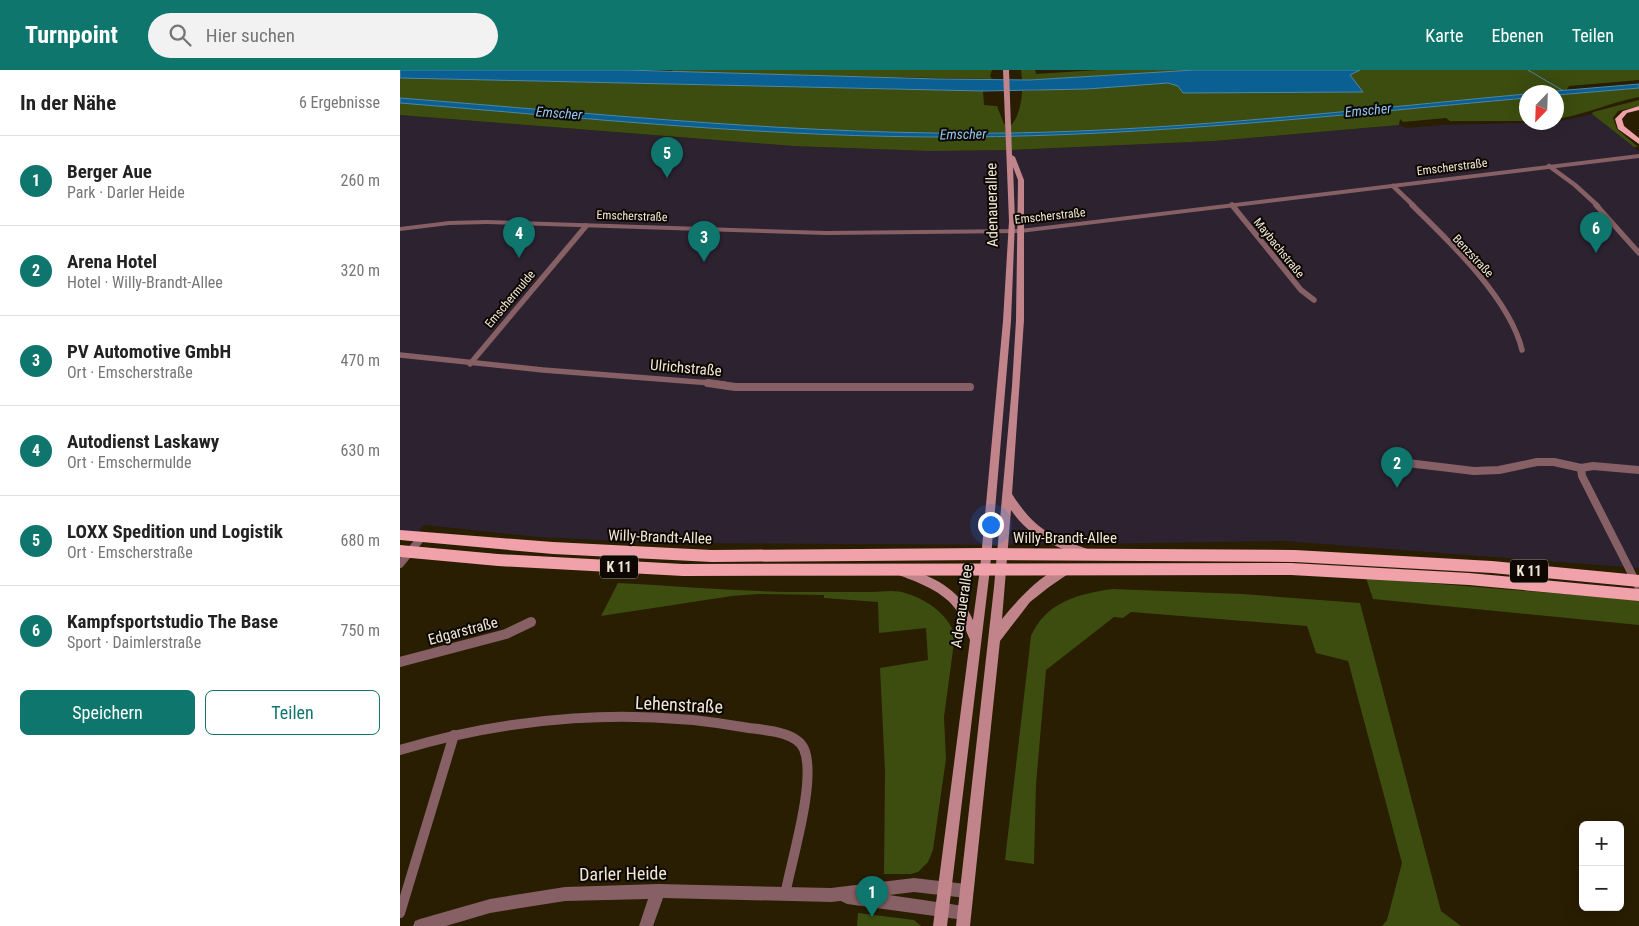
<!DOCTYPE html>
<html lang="de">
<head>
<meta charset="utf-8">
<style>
  body { margin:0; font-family:"Roboto Condensed",sans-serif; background:#f2f2f2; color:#222 }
  .controls { position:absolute; right:15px; bottom:15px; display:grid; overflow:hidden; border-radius:8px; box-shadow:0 5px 20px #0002 }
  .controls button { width:45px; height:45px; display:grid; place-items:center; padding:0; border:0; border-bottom:1px solid #e0e0e0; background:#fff; color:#222; font:25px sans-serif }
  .compass { position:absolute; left:1119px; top:15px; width:45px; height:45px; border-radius:50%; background:#fff; box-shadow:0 5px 20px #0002; rotate:203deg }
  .you { position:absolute; left:590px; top:454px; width:18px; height:18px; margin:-12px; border:4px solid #fff; border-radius:50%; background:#1a73e8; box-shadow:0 0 0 8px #1a73e833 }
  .badge { display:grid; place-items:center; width:32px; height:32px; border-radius:50%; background:#0f766e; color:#fff; font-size:16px; font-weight:700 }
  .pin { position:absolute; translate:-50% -41px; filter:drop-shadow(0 1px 2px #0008) }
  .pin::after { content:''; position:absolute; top:26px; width:18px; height:15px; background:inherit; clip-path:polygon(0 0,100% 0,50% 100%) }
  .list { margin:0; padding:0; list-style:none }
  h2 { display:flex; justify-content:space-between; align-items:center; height:65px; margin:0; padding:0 20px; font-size:21px }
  h2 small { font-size:16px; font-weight:400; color:#767676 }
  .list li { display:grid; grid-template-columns:32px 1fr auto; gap:15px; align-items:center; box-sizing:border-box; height:90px; padding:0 20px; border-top:1px solid #e0e0e0 }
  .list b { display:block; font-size:19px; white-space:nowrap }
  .list p { margin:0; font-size:16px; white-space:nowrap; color:#767676 }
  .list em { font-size:16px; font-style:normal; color:#767676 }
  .actions { display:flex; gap:10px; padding:15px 20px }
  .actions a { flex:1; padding:11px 0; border:1px solid #0f766e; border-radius:8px; text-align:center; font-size:18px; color:#0f766e }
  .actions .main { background:#0f766e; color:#fff }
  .icon { flex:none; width:28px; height:28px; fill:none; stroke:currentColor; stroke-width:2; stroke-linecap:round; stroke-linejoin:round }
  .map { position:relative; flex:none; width:1239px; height:856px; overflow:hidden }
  header { display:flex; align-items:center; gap:30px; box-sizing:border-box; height:70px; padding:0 25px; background:#0f766e; color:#fff }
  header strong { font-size:24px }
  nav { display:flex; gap:28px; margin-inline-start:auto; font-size:18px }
  .search { width:350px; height:45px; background:#f2f2f2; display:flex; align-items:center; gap:12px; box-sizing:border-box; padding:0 18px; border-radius:28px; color:#767676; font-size:19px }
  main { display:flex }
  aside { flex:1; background:#fff }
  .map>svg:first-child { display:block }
  .commercial { fill:#2c2230 }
  .green { fill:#3c4d0f }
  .water { fill:#0a5f93; stroke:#4f88a7 }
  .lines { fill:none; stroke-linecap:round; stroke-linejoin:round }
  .stream { stroke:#4f88a7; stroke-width:1 }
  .minor-far3 { stroke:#866064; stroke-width:4.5 }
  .minor-far2 { stroke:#866064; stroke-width:5.5 }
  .minor-far1 { stroke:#866064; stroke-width:8 }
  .minor { stroke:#866064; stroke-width:10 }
  .tertiary { fill:#866064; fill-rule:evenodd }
  .secondary { fill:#c1848b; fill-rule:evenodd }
  .primary { fill:#f0a1a9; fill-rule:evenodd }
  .labels { text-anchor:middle; stroke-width:4; stroke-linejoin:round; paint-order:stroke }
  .far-street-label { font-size:12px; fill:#f0e7d7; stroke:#0d0801 }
  .far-water-label { font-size:14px; font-style:italic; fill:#90c6f3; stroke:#0d0801 }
  .shield { fill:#0d0801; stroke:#aca497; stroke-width:1 }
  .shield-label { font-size:14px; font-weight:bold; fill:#f0e7d7 }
  .street-label { font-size:15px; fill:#f0e7d7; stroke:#0d0801 }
  .near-street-label { font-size:18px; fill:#f0e7d7; stroke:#0d0801 }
</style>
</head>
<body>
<header>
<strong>Turnpoint</strong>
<div class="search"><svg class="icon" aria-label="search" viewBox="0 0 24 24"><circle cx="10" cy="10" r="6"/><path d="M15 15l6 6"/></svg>Hier suchen</div>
<nav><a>Karte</a><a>Ebenen</a><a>Teilen</a></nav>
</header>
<main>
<aside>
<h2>In der Nähe<small>6 Ergebnisse</small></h2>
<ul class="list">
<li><span class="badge">1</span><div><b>Berger Aue</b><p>Park · Darler Heide</p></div><em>260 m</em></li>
<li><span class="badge">2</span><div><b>Arena Hotel</b><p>Hotel · Willy-Brandt-Allee</p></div><em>320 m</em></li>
<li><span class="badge">3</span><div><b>PV Automotive GmbH</b><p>Ort · Emscherstraße</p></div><em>470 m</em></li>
<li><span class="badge">4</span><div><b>Autodienst Laskawy</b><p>Ort · Emschermulde</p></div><em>630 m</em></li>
<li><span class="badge">5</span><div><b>LOXX Spedition und Logistik</b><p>Ort · Emscherstraße</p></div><em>680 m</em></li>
<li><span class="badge">6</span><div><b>Kampfsportstudio The Base</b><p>Sport · Daimlerstraße</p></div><em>750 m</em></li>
</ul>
<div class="actions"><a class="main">Speichern</a><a>Teilen</a></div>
</aside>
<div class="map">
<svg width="1239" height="856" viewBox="0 0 1239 856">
  <rect width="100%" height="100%" fill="#291d02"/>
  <!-- commercial -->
  <path class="commercial" d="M1192,44l47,37v417l-356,-27 -274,4 -349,-2 -122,-6 -114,-12 -11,14 -13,-1v-423l393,31 137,5 81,-1 203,-9 185,-16 7,3 35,-3 115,-3z"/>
  <!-- green -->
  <g class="green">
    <path d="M273,0h319l-2,6 2,3 -323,-6z"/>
    <path d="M621,0h14l1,4 61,-4h97l-164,10h-8z"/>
    <path d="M956,0h283v10l-70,6 -3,5 -40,1v2c-171,16 -342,36 -514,39 -205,3 -408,-19 -612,-35v-20l583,13 1,14 13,1 7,18 7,1c7,-6 11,-24 11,-34l146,-8 10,3 172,-11z"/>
    <path d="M1239,18v9c-28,5 -54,18 -82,22v-24z"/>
    <path d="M1126,28v23h-76l-4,-3 -43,4 -3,-3 -1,6 -185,16 -203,9 -81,1 -137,-5 -393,-31v-12c186,15 374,35 561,34 189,-1 377,-22 565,-39z"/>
    <path d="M1239,30v6l-21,5 -5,7 4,11 21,18h-4l-42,-33 1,-2z"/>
    <path d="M966,508l273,22v25l-266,-26z"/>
    <path d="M218,513c58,3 115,8 172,9 27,0 54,0 80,0 14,0 25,-3 38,2 20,6 40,21 47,41l-11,82 2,42 -13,91 -5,12 -10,10 -7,2h-27l1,-103 -5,-103 48,-8 -2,-32 -47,5 -1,-31 -54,-4v-3l-65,-1 -27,2 -131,20z"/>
    <path d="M712,519l130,5 118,9 81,308 20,15h-79l5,-6 15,-57 -54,-202 -32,-8 -9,-27 -176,-14 -8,6 -9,-1 -68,53 -10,114 -2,80 -29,-4 26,-224c15,-34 47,-42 81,-47z"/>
    <path d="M458,843l56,7 7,6h-64z"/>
  </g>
  <!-- water -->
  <g class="water">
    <path d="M0,0h225l313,9 92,1 164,-10h166l-10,5 13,17 -180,1 -5,-7 -10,-3 -81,6 -104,2 -583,-13z"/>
    <path d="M1239,14v4l-82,7 -1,-3h-12z"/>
    <path d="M1126,24v4c-188,17 -376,38 -565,39 -187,1 -375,-19 -561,-34v-5c204,16 407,38 612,35 172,-3 343,-23 514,-39z"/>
  </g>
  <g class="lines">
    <!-- stream -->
    <path class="stream" d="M1128,0l34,20"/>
    <!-- minor-far3 -->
    <g class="minor-far3">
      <path d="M1149,96l26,19 23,21"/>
      <path d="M993,116l21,20"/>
    </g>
    <!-- minor-far2 -->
    <g class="minor-far2">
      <path d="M832,135l69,85 13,10"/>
      <path d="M1012,135c38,37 98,94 110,145"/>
      <path d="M1196,135l43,48"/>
      <path d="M0,285l143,15 181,14"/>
      <path d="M70,294l116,-138"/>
    </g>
    <!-- minor-far1 -->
    <g class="minor-far1">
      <path d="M308,313l27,4h235"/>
      <path d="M999,392l75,9 25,-1 38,-8h17l27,6"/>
      <path d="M1239,400l-46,-4 -12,2 1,8 57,112"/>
      <path d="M0,494l21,-26"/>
    </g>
    <!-- minor -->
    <g class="minor">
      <path d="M0,592l106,-28 25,-12"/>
      <path d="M0,680c113,-34 233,-43 349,-22 16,2 48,4 55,21 13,31 -13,112 -19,146"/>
      <path d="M0,843l54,-178"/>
    </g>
    <!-- tertiary -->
    <g class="tertiary">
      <path d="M1239,84v4l-619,75 -194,2 -339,-11 -38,1 -49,6v-4l49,-6 38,-1 339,11 194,-2z"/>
      <path d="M514,808l52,6 5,2 2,5 -2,5 -5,2 -52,-6 -25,3 75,11 5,2 2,5 -2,5 -5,2 -117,-16 -6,-3 -10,1 -168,-4 -10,28h-14l9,-27 -83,2 -75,12 -44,13h-33l2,-5 5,-2 70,-20 75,-12 93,-3 173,4z"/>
    </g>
    <!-- secondary -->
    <path class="secondary" d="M603,0h6l3,85 3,2 9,23v140l-12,174c23,36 39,42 78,56l1,3 -1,3 -4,1c-32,-11 -55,-18 -75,-47l-9,109c17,-21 39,-45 65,-55l4,2 1,3 -1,3 -22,15 -19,15 -30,39 -30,285h-14l38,-339 18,-201 4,-66 2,-140 -5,-13 2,54 -4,100 -21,248 -43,357h-14l37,-286c-4,-9 -8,-20 -13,-29 -13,-20 -40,-29 -61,-37l-1,-3 1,-3 4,-2c34,11 58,21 73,54l7,-51 23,-248 6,-100z"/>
    <!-- primary -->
    <g class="primary">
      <path d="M1239,36v4l-12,3 -5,6 2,7 15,12v6l-21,-15 -3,-10 8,-8z"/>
      <path d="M0,460l153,12 159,8 274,-2 309,2 197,11 147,14v12l-147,-14 -197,-11 -309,-2 -274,2 -159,-8 -153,-14z"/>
      <path d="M0,475l98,9 185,10 608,-1 178,10 170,16v12l-170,-16 -178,-10 -608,1 -185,-10 -98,-9z"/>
    </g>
  </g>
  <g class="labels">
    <!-- far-street labels -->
    <g class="far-street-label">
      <text transform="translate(1052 97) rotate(-7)" y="4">Emscherstraße</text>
      <text transform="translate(232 146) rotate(2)" y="4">Emscherstraße</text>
      <text transform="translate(650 146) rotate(-6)" y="4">Emscherstraße</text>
      <text transform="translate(879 178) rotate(51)" y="4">Maybachstraße</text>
      <text transform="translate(1073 186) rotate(47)" y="4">Benzstraße</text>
      <text transform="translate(110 229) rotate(-50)" y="4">Emschermulde</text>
    </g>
    <!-- far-water labels -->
    <g class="far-water-label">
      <text transform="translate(968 40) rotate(-5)" y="5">Emscher</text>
      <text transform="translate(159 43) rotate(4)" y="5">Emscher</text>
      <text transform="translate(563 64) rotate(-1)" y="5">Emscher</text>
    </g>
    <!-- shield labels -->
    <g class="shield">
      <rect x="200" y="485.5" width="38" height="23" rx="4"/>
      <rect x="1110" y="489.5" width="38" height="23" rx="4"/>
    </g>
    <g class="shield-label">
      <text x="219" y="502">K 11</text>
      <text x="1129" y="506">K 11</text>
    </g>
    <!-- street labels -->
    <g class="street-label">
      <text transform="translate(592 135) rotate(-91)" y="5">Adenauerallee</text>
      <text transform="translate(286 298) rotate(5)" y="5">Ulrichstraße</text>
      <text transform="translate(260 467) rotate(2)" y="5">Willy-Brandt-Allee</text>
      <text x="665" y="473">Willy-Brandt-Allee</text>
      <text transform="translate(562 536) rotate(-82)" y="5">Adenauerallee</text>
      <text transform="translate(63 561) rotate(-15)" y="5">Edgarstraße</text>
    </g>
    <!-- near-street labels -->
    <g class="near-street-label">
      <text transform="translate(279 635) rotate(3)" y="6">Lehenstraße</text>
      <text transform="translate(223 804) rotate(-1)" y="6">Darler Heide</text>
    </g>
  </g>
</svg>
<div class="controls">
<button>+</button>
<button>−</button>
</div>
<svg class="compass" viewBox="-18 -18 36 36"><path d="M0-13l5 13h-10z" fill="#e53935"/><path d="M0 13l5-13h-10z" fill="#767676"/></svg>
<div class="you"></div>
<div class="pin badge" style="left:472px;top:847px">1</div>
<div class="pin badge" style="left:997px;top:418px">2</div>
<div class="pin badge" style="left:304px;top:192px">3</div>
<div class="pin badge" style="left:119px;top:188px">4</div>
<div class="pin badge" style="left:267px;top:108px">5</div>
<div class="pin badge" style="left:1196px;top:183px">6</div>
</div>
</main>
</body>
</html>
